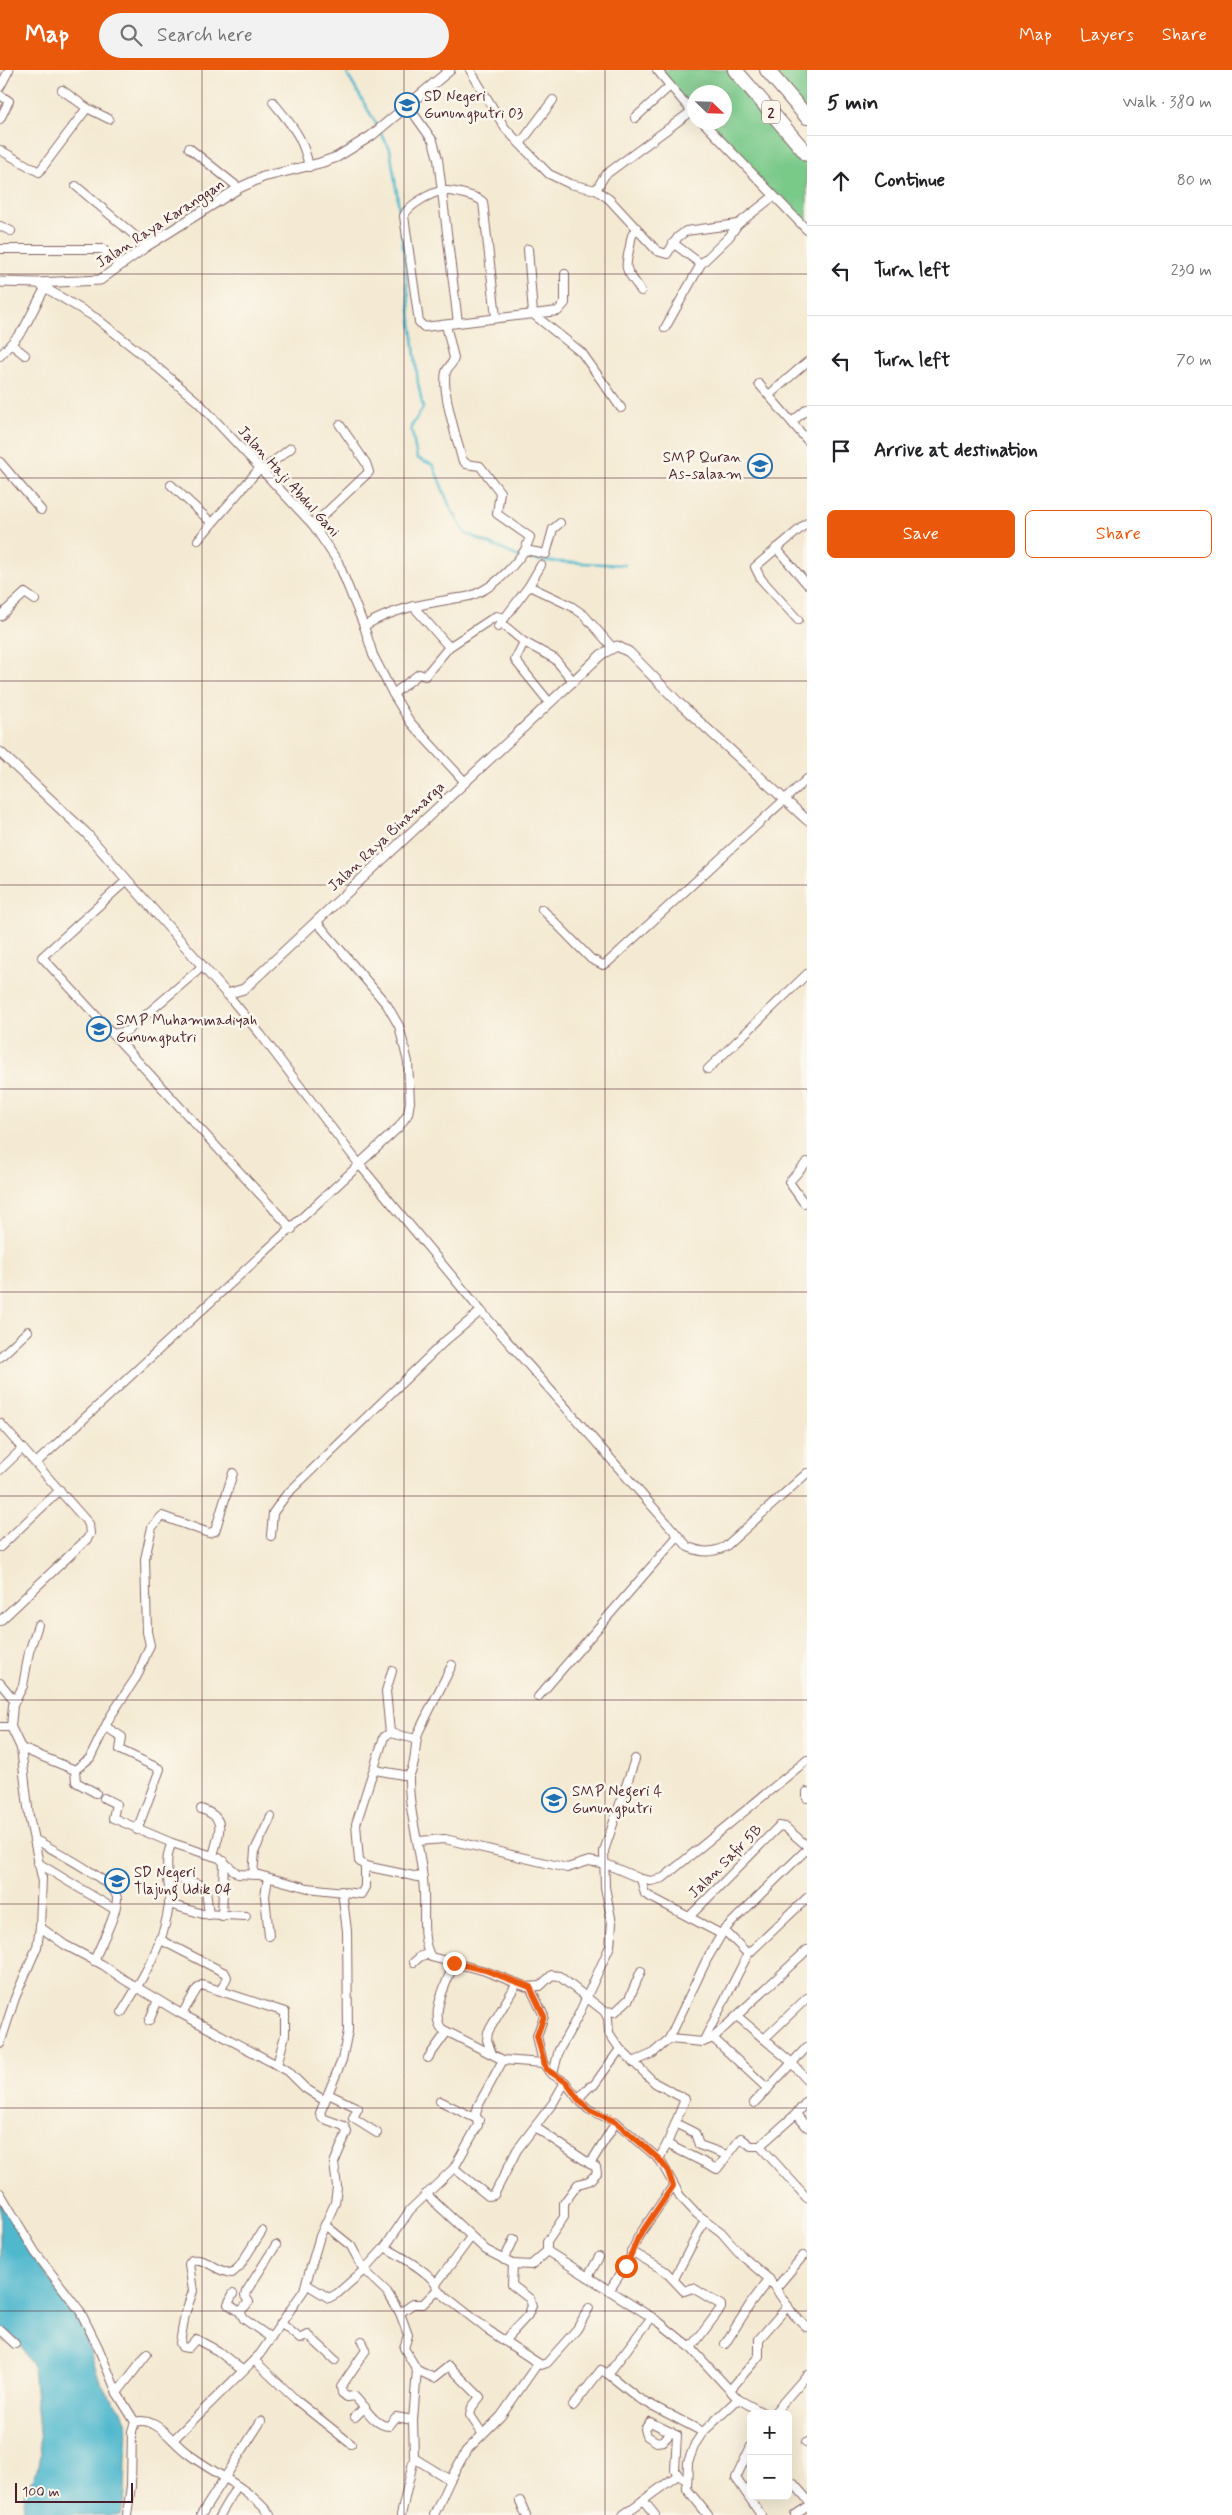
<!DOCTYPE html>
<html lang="en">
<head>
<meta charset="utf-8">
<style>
  body { margin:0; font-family:Mynerve,sans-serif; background:#f2f2f2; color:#202124 }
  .controls { position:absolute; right:15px; bottom:15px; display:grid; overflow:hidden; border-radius:8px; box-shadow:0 5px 20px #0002 }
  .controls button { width:45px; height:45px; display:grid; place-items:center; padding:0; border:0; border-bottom:1px solid #e0e0e0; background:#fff; color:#202124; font:25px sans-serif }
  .compass { position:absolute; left:687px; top:15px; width:45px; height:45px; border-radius:50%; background:#fff; box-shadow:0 5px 20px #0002; rotate:113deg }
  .scale { position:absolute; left:15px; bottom:12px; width:118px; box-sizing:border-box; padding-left:5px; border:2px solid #4a1f2b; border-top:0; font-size:14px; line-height:18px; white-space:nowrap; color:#4a1f2b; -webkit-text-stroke:4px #fbf7ec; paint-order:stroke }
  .stop { position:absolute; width:15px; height:15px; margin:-11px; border:4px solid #ea580c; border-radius:50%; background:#fff }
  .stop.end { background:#ea580c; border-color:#fff; box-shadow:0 1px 5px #0008 }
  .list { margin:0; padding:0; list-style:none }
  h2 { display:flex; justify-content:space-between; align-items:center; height:65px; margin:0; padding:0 20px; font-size:21px }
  h2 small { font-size:16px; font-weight:400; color:#757577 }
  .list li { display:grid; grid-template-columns:32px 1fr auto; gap:15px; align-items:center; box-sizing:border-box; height:90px; padding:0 20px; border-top:1px solid #e0e0e0 }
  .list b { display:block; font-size:19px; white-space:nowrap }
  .list em { font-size:16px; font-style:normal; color:#757577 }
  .actions { display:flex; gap:10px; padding:15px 20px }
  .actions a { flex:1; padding:11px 0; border:1px solid #ea580c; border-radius:8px; text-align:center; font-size:18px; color:#ea580c }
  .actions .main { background:#ea580c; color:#fff }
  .icon { flex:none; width:28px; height:28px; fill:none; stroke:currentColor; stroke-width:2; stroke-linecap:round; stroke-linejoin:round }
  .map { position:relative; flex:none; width:807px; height:2445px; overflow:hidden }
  header { display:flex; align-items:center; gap:30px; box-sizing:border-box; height:70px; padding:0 25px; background:#ea580c; color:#fff }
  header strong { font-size:24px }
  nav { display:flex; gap:28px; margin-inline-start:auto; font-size:18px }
  .search { width:350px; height:45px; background:#f2f2f2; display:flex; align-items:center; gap:12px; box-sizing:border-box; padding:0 18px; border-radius:28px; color:#757577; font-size:19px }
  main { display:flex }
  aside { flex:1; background:#fff }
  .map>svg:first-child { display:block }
  .green { fill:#79c989; stroke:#62745a }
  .water { fill:#4fb8cd; stroke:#4c6c7c }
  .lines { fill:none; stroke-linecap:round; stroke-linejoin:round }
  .stream { stroke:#4fb8cd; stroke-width:2.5 }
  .minor-casing { stroke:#866666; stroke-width:10 }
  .tertiary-casing { stroke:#866666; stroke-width:11 }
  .motorway-casing { stroke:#866666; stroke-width:16 }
  .minor { stroke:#fff; stroke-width:8 }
  .tertiary { stroke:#fff; stroke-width:9 }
  .motorway { stroke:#fff; stroke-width:14 }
  .route { stroke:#ea580c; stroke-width:6 }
  .grid { fill:none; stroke:#4a1f2b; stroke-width:1; stroke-opacity:0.55 }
  .labels { text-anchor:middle; stroke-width:5; stroke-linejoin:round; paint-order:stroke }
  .shield { fill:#fbf7ec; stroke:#7f6065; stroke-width:1 }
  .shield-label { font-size:14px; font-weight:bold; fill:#4a1f2b }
  .poi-label { font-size:15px; fill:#4a1f2b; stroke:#fbf7ec; text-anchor:start }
  .street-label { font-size:15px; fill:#4a1f2b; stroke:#fbf7ec }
</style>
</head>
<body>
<header>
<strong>Map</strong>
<div class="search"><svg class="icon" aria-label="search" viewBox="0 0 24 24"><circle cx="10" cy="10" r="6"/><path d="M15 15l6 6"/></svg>Search here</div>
<nav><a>Map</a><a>Layers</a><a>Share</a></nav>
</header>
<main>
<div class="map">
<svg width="807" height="2445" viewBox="0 0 807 2445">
  <rect width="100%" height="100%" fill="#fbf7ec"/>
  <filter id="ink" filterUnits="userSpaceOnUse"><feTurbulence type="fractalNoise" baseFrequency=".02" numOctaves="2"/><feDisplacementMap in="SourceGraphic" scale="10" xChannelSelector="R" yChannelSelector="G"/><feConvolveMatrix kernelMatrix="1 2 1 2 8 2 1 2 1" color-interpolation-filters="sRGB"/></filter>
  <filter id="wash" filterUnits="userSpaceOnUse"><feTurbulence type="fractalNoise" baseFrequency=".0096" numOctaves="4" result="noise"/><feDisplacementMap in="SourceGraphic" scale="20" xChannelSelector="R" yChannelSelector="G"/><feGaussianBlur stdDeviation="1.12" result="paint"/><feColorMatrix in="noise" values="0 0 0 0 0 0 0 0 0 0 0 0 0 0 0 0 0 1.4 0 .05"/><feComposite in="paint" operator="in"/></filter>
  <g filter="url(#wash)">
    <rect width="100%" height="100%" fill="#f4ead3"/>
    <!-- green -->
    <g class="green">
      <path d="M657,0h78l72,82v78l-104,-107 21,-1v-30h-30v22z"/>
      <path d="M767,0h40v47z"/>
    </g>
    <!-- water -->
    <path class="water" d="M0,2131l38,64 39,47 23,69 6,11 16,18 5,15 -2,69 -4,21h-98l2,-23 14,-27 2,-11 -8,-87 -15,-26 -18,-13z"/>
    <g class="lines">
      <!-- stream -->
      <g class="stream">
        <path d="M347,4l31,53"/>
        <path d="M380,62l10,17 7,44 21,190 5,25 -12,19 6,31 16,7 17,42 15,26 54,24 22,4 84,4"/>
      </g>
    </g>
  </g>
  <g filter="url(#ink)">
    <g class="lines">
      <defs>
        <g id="minor">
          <path d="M470,0l35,58 34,36 10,10 21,10 26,6 13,9 48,52 10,3 11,-17 8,-6 52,-7"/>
          <path d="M657,0l37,44"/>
          <path d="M0,17l9,-17"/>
          <path d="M62,20l25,18 22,11"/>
          <path d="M0,25l9,6 -9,18"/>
          <path d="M273,32c19,24 30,34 36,65"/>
          <path d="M408,36l25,35 5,18 20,164 100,-12 7,-8v-29"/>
          <path d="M635,48l35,-32"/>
          <path d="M703,52l104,108"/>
          <path d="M520,74l33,-44"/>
          <path d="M189,78l50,40"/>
          <path d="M0,80l39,22 48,-64"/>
          <path d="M76,116l71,60"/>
          <path d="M596,120l9,-15 87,-64"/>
          <path d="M0,156l11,5"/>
          <path d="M637,158c-6,6 -6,11 -7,18 -7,29 -3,22 11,45"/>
          <path d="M673,173l28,21"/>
          <path d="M0,179h103l16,17"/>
          <path d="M528,179l5,65 49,39 39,55"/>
          <path d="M37,213l59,35 48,38 55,47 114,122 25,37 26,64 9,29 20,39 17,28 55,60"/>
          <path d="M458,253l-34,4 -5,-5 -15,-106c3,-10 26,-23 38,-25 8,-1 36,5 41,11l13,115"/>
          <path d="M446,255l8,33c-1,6 -6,8 -8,14 -5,18 11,67 16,87l4,5 14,2 20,26 -3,22 33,23 -5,13"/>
          <path d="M665,258l36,-64 28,-27 9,-13 36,-28"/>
          <path d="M11,274l14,11"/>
          <path d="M0,286l23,-26 22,-42"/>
          <path d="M759,314l48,56"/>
          <path d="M769,325l38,-33"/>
          <path d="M792,352l15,-13"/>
          <path d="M0,392l41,48"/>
          <path d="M261,401l30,-23"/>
          <path d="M171,415l41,38"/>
          <path d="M313,455l56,-53 -3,-9 -26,-38"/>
          <path d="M198,470l61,-71"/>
          <path d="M776,478l31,36"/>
          <path d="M529,516l42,20 13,9 28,32"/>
          <path d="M413,536l36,41"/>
          <path d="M0,546l25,-23 10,7"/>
          <path d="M798,550l-37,-41 -6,-12 52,-44"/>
          <path d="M364,556c27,-16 53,-21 83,-26 8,-2 16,-2 23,-4 24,-8 41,-26 55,-46l21,4 7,-25 7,-6"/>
          <path d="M498,557l31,-41 12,-21"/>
          <path d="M524,572l-9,18 34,42"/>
          <path d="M393,624l26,-20 6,2 24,-29 47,-31 4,1v5l24,20 31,17 18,22"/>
          <path d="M126,811l-84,76 250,272"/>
          <path d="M542,839l49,50 12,6 4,-2 200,-184"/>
          <path d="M316,851l71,84 12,21 9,36 2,40 -2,12 -9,13 -40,37"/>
          <path d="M227,924l34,41 98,129 122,147 207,236c15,6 23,6 37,0l82,-74"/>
          <path d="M113,964l14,-3 76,-65"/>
          <path d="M708,999l99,-95"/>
          <path d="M804,1133l-15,-21 18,-20"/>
          <path d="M0,1287l28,-26"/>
          <path d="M0,1353l89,101 1,10 -3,5 -87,82"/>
          <path d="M36,1393l323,-298"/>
          <path d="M0,1400l23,-22"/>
          <path d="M271,1466l2,-23 13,-18 159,-154 36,-30"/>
          <path d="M0,1477l60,-57"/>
          <path d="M0,1613l15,18"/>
          <path d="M538,1627l139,-160"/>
          <path d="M0,1657h11"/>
          <path d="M106,1657l16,10 -2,13 40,19 -23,61"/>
          <path d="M390,1663l26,6"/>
          <path d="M21,1678l54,22 15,-12 20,-41 27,-41 13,-31 -3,-13 -2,-73 7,-32 10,-11 47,17 6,-2 18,-58"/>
          <path d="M75,1700l1,12 20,11"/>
          <path d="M375,1700l34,6c-1,41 15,80 15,120 1,19 -3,45 7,61l54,14 42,16 13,-1 12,-11 7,1 45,35 4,7 1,15 11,16 35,34 30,16 -18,45 -8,15"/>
          <path d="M409,1706c9,-16 4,-29 10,-45l33,-66"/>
          <path d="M807,1722v6"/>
          <path d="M104,1728l12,6 -3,14 59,25"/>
          <path d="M201,1739c28,9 17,25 12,47"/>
          <path d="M34,1769c15,9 84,43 83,60 -1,18 -16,44 -23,62"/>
          <path d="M418,1771l27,-2 122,29 22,-7 17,3 35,15 10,2 12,-3 144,-118"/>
          <path d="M38,1793l76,46"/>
          <path d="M365,1796l-6,-5 -3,-37 28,-87 6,-4 -4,-42 6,-20"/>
          <path d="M168,1805l34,10 4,5 3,25"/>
          <path d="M253,1805l2,-25 16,-33"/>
          <path d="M268,1808l-3,18 4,40"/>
          <path d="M641,1809l4,15 76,40"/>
          <path d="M169,1834l34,10 43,2"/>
          <path d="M222,1846l2,-55"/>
          <path d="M689,1847l90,-91 6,1 22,19"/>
          <path d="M40,1857l25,18 38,20 20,14 55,33 110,59 17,17 20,13"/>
          <path d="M724,1860l24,24"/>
          <path d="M159,1869l66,34 2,4 -6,13"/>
          <path d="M414,1892l7,-6 8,-2"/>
          <path d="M454,1893c-6,18 -25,50 -12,66l61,31 40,3 7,10 15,9 13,17 10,10 28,13 44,38 20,36 17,18 24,18 21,24 27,23 24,35 14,13"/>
          <path d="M530,1917l14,29 -7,20 6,27"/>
          <path d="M604,1941l11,1 14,-13 12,-28"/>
          <path d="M122,1942c20,-33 43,-69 47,-108 2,-21 -7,-42 3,-61l47,15 19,16 21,1 49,13 53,6 4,-7v-21l58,12"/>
          <path d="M182,1944l15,-25 5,-4 83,27v23l-8,30"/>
          <path d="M737,1946l54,46 16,18"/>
          <path d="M149,1951l9,-21"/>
          <path d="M713,1968l55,51"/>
          <path d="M669,1969l37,-78 18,-31 83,-81"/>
          <path d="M764,1969l43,-41"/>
          <path d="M703,1972l45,-88 59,-56"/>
          <path d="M0,1974l15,-46 22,-51 3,-20 2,-49 -13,-62 -8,-68 -10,-21 2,-22 10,-19 6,-34 9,-27"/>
          <path d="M492,1984l-5,-14 1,-8 29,-49"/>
          <path d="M428,1988l18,-25"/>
          <path d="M633,1992l19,-8 17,-15 34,3 10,-4 94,-88"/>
          <path d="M553,2004l6,-24 19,-34 32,-70 2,-23 -7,-36 -1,-36 31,-92"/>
          <path d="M328,2024l30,14 -5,10 24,15"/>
          <path d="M578,2029l11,-12 5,-2 26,-36"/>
          <path d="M440,2031l39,19"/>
          <path d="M807,2031l-11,13 11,13"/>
          <path d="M754,2033l53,-56"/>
          <path d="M796,2044l-36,32 47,52"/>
          <path d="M675,2053l20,10 4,12 28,10"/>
          <path d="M535,2057l55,37"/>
          <path d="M667,2074l50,25 24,-31 10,8h9"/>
          <path d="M454,2098l34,28 6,-1 23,-45 36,-47 12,-21"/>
          <path d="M0,2123l35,59 45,59 18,36 19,46 18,29"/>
          <path d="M426,2124l60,56 27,14 -1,21 18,14 2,7 -4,9 -24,26"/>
          <path d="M325,2155l26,21 13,24 23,22 13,21 8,22 -4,13 13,22 -4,50 1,38 -13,57"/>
          <path d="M385,2177c12,8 53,28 52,43l51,40 53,35 6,-2 30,-34 12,-21"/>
          <path d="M547,2181l112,71 32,26 47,51 27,15"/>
          <path d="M631,2181l34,20 19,20 9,-3 28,17v3l-30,40"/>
          <path d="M504,2190l10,-21"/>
          <path d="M513,2194l18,1 16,-14v-9l17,-25v-14l14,-19 11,-3 8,-8 -1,-6 -6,-3 26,-42"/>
          <path d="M588,2207l11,-20"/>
          <path d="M674,2209l31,-59"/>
          <path d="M306,2214l23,14 9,-5 26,-23 21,-23 25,-37 44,-42 24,-43 -2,-11 2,-8 25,-46"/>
          <path d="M436,2214l35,-47"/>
          <path d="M776,2218l27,-32"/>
          <path d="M609,2221l19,-29 10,-25 35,-51"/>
          <path d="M233,2224l-5,10 12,8"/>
          <path d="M400,2243l13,-9h10l14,-14"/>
          <path d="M652,2247l-44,57 30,24 65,34"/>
          <path d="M281,2253l19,16 8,-4 27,25"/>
          <path d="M0,2260l15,14"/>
          <path d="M271,2268l-27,-19 -4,-7 9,-10 -4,-6 1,-4 30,-47"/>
          <path d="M362,2271l4,9 -25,37 1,6 5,4 7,-1c10,9 20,30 35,30l7,-9 17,3"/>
          <path d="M725,2274l26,-41 18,-24"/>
          <path d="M254,2290l42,40 55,44"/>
          <path d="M242,2300l-24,-19 -22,-12 -8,9 -6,-1 -2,-4 5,-29 8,-23 -4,-27 3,-4c16,-2 26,13 40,13l7,-6 23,-36"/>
          <path d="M417,2300l17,8 15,-12 31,31 -8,10 -2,8 12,18"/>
          <path d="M730,2320l29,-34v-17l29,-33"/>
          <path d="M117,2323l30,-39"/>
          <path d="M573,2336l28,-36 7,4"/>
          <path d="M773,2344l34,-39"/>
          <path d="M355,2347l10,-10"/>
          <path d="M672,2362l-9,9 -6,1 -10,-6 -2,-7 5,-7 27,13 -2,35 3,5 8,5"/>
          <path d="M173,2370l87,-86 44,-64 16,-54 15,-33 2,-16 -3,-24 13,-31 -3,-6 -22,-8 -2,-5 22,-53 6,-29 -1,-100 -5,-40"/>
          <path d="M806,2372h1"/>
          <path d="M751,2376l-15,32 25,37"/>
          <path d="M414,2388l36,22 16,-29 35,-35 37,-53"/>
          <path d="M788,2412l6,2 13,15"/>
          <path d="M643,2430l12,15"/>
          <path d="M520,2431l6,14"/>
          <path d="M127,2445l4,-29 1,-55 3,-9c7,-2 12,-1 18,2 13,6 21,19 33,28 27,22 62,34 84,63"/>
          <path d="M201,2445l60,-94"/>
          <path d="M220,2445l17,-29"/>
          <path d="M434,2445l16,-35"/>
          <path d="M623,2445l55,-40"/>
          <path d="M708,2445l-21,-26 1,-27 7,-18 8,-12 35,-33"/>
          <path d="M795,2445l12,-8"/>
        </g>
        <g id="tertiary">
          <path d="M0,212l37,1 63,-3 47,-34 92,-58 24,-11 57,-14 17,-6 34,-21 79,-66"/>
          <path d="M0,682l86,81 141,161 17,-5 358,-335 15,-8 12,6 50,51 128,117"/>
        </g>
        <g id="motorway">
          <path d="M735,0l72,84"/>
          <path d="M767,0l40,47"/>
        </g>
      </defs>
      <!-- minor casing -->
      <use href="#minor" class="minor-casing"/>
      <!-- tertiary casing -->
      <use href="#tertiary" class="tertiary-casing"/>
      <!-- motorway casing -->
      <use href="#motorway" class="motorway-casing"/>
      <!-- minor -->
      <use href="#minor" class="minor"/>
      <!-- tertiary -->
      <use href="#tertiary" class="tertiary"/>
      <!-- motorway -->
      <use href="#motorway" class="motorway"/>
    </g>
  </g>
  <g class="lines" filter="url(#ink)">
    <!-- route -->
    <path class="route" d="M454,1893l31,7 45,17 14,29 -7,20 9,33 20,13 12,17 10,10 28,13 44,38 8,11 5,15 -35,52 -12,28"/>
  </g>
  <!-- grid -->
  <path class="grid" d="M202,0v2445M404,0v2445M605,0v2445M0,204h807M0,408h807M0,611h807M0,815h807M0,1019h807M0,1222h807M0,1426h807M0,1630h807M0,1834h807M0,2038h807M0,2241h807"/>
  <!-- icons -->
  <defs>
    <symbol id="school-ring" viewBox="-11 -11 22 22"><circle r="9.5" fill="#fbf7ec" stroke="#1f6fb2" stroke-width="1.5"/><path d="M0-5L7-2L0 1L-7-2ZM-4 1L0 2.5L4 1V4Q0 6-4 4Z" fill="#1f6fb2"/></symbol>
  </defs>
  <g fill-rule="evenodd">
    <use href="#school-ring" x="393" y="21" width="28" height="28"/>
    <use href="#school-ring" x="746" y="382" width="28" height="28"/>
    <use href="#school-ring" x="85" y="945" width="28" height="28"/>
    <use href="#school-ring" x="540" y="1716" width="28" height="28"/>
    <use href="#school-ring" x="103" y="1797" width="28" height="28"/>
  </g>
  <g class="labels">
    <!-- shield labels -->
    <rect class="shield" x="762" y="30.5" width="18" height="23" rx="4"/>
    <g class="shield-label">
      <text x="771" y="47">2</text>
    </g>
    <!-- poi labels -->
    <g class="poi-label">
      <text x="424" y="31">SD Negeri<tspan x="424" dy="17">Gunungputri 03</tspan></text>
      <text x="742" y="392" text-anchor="end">SMP Quran<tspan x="742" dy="17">As-salaam</tspan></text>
      <text x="116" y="955">SMP Muhammadiyah<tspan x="116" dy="17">Gunungputri</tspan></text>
      <text x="572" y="1726">SMP Negeri 4<tspan x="572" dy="17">Gunungputri</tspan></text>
      <text x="134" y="1807">SD Negeri<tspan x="134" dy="17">Tlajung Udik 04</tspan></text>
    </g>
    <!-- street labels -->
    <g class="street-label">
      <text transform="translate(160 153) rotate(-33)" y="5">Jalan Raya Karanggan</text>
      <text transform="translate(289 411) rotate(48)" y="5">Jalan Haji Abdul Gani</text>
      <text transform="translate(386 766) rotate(-43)" y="5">Jalan Raya Binamarga</text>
      <text transform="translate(725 1791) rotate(-45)" y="5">Jalan Safir 5B</text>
    </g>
  </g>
</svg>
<div class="controls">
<button>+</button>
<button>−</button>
</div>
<svg class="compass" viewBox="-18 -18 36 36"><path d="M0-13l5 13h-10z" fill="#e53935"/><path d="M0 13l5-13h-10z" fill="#757577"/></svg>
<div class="scale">100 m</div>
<div class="stop" style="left:626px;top:2196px"></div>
<div class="stop end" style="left:454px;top:1893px"></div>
</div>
<aside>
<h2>5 min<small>Walk · 380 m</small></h2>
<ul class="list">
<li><svg class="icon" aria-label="ahead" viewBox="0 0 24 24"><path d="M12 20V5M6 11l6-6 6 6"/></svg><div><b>Continue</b></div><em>80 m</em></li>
<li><svg class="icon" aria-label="left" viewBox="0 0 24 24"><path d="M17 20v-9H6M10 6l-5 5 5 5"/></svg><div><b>Turn left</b></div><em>230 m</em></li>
<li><svg class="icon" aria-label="left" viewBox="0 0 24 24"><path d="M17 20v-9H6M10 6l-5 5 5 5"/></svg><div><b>Turn left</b></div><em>70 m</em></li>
<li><svg class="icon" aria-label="arrive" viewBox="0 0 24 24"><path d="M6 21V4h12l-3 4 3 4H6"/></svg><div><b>Arrive at destination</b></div></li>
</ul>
<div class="actions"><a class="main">Save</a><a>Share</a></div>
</aside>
</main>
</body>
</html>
